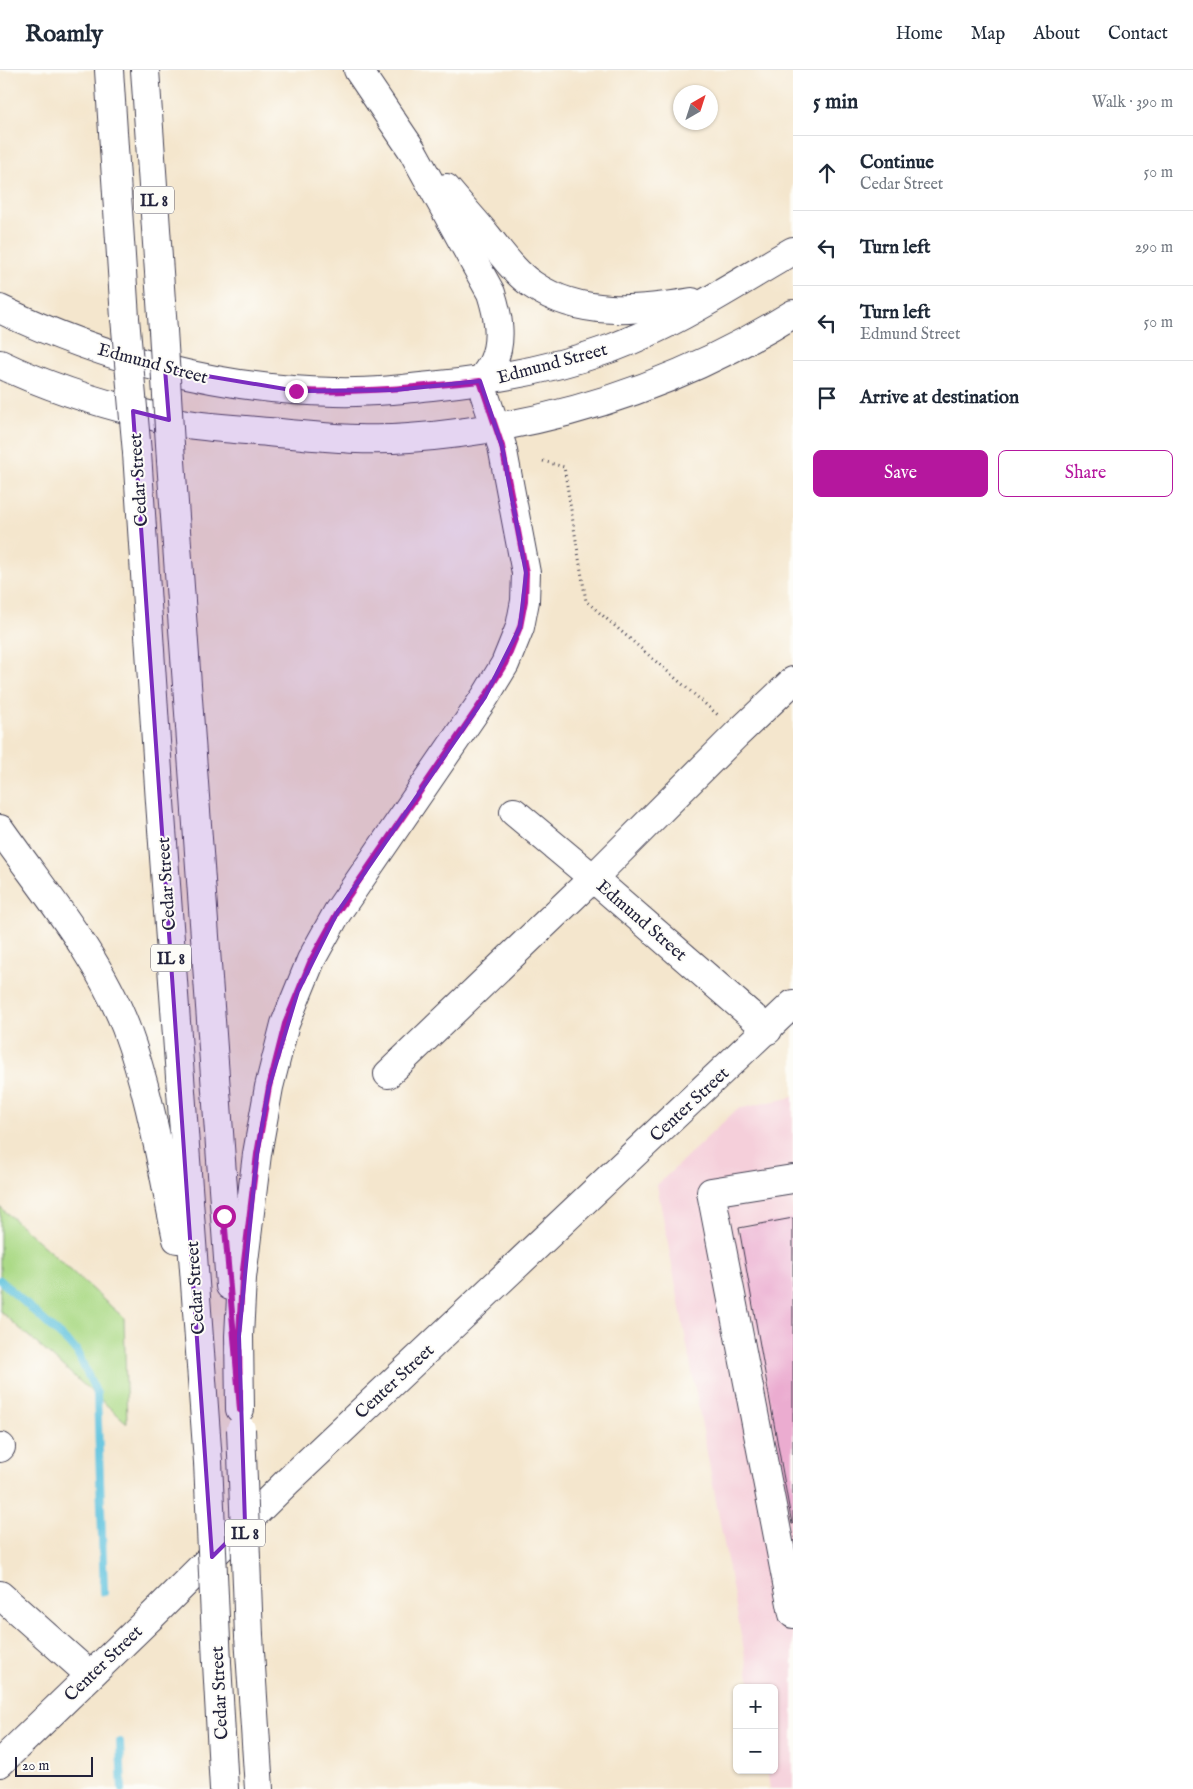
<!DOCTYPE html>
<html lang="en">
<head>
<meta charset="utf-8">
<style>
  body { margin:0; font-family:"IM FELL English",serif; background:#f6f6f7; color:#1f2937 }
  .controls { position:absolute; right:15px; bottom:15px; display:grid; overflow:hidden; border-radius:8px; box-shadow:0 1px 4px #0004 }
  .controls button { width:45px; height:45px; display:grid; place-items:center; padding:0; border:0; border-bottom:1px solid #e0e1e3; background:#fff; color:#1f2937; font:25px sans-serif }
  .compass { position:absolute; left:673px; top:15px; width:45px; height:45px; border-radius:50%; background:#fff; box-shadow:0 1px 4px #0004; rotate:39deg }
  .scale { position:absolute; left:15px; bottom:12px; width:78px; box-sizing:border-box; padding-left:5px; border:2px solid #22223b; border-top:0; font-size:14px; line-height:18px; white-space:nowrap; color:#22223b; -webkit-text-stroke:4px #fdfcf7; paint-order:stroke }
  .stop { position:absolute; width:15px; height:15px; margin:-11px; border:4px solid #b5179e; border-radius:50%; background:#fff }
  .stop.end { background:#b5179e; border-color:#fff; box-shadow:0 1px 5px #0008 }
  .list { margin:0; padding:0; list-style:none }
  h2 { display:flex; justify-content:space-between; align-items:center; height:65px; margin:0; padding:0 20px; font-size:21px }
  h2 small { font-size:16px; font-weight:400; color:#747a83 }
  .list li { display:grid; grid-template-columns:32px 1fr auto; gap:15px; align-items:center; box-sizing:border-box; height:75px; padding:0 20px; border-top:1px solid #e0e1e3 }
  .list b { display:block; font-size:19px; white-space:nowrap }
  .list p { margin:0; font-size:16px; white-space:nowrap; color:#747a83 }
  .list em { font-size:16px; font-style:normal; color:#747a83 }
  .actions { display:flex; gap:10px; padding:15px 20px }
  .actions a { flex:1; padding:11px 0; border:1px solid #b5179e; border-radius:8px; text-align:center; font-size:18px; color:#b5179e }
  .actions .main { background:#b5179e; color:#fff }
  .icon { flex:none; width:28px; height:28px; fill:none; stroke:currentColor; stroke-width:2; stroke-linecap:round; stroke-linejoin:round }
  .map { position:relative; flex:none; width:793px; height:1719px; overflow:hidden }
  header { display:flex; align-items:center; gap:30px; box-sizing:border-box; height:70px; padding:0 25px; background:#fff; border-bottom:1px solid #e0e1e3 }
  header strong { font-size:24px }
  nav { display:flex; gap:28px; margin-inline-start:auto; font-size:18px }
  main { display:flex }
  aside { flex:1; background:#fff }
  .map>svg:first-child { display:block }
  .built { fill:#f5cfda }
  .green { fill:#acda87; stroke:#677e61 }
  .lines { fill:none; stroke-linecap:round; stroke-linejoin:round }
  .stream { stroke:#5fc2de; stroke-width:8 }
  .building { fill:#ebacd0 }
  .minor-casing { stroke:#423f51; stroke-width:30 }
  .major-casing { stroke:#423f51; stroke-width:30 }
  .path { stroke:#423f51; stroke-width:3; stroke-dasharray:1 4; stroke-linecap:butt }
  .minor { stroke:#fff; stroke-width:28 }
  .major { stroke:#fff; stroke-width:28 }
  .major-bridge-casing { stroke:#423f51; stroke-width:30; stroke-linecap:butt }
  .major-bridge { stroke:#fff; stroke-width:28 }
  .route { stroke:#b5179e; stroke-width:6 }
  .marked { fill:#7b2cbf; fill-opacity:0.2; stroke:#7b2cbf; stroke-width:4; stroke-linejoin:round }
  .labels { text-anchor:middle; stroke-width:4; stroke-linejoin:round; paint-order:stroke }
  .shield { fill:#fdfcf7; stroke:#646373; stroke-width:1 }
  .shield-label { font-size:16px; font-weight:bold; fill:#22223b }
  .street-label { font-size:18px; fill:#22223b; stroke:#fdfcf7 }
</style>
</head>
<body>
<header>
<strong>Roamly</strong>
<nav><a>Home</a><a>Map</a><a>About</a><a>Contact</a></nav>
</header>
<main>
<div class="map">
<svg width="793" height="1719" viewBox="0 0 793 1719">
  <rect width="100%" height="100%" fill="#fdfcf7"/>
  <filter id="ink" filterUnits="userSpaceOnUse"><feTurbulence type="fractalNoise" baseFrequency=".02" numOctaves="2"/><feDisplacementMap in="SourceGraphic" scale="10" xChannelSelector="R" yChannelSelector="G"/><feConvolveMatrix kernelMatrix="1 2 1 2 8 2 1 2 1" color-interpolation-filters="sRGB"/></filter>
  <filter id="wash" filterUnits="userSpaceOnUse"><feTurbulence type="fractalNoise" baseFrequency=".0096" numOctaves="4" result="noise"/><feDisplacementMap in="SourceGraphic" scale="20" xChannelSelector="R" yChannelSelector="G"/><feGaussianBlur stdDeviation="1.12" result="paint"/><feColorMatrix in="noise" values="0 0 0 0 0 0 0 0 0 0 0 0 0 0 0 0 0 1.4 0 .05"/><feComposite in="paint" operator="in"/></filter>
  <g filter="url(#wash)">
    <rect width="100%" height="100%" fill="#f4e6cd"/>
    <!-- built -->
    <path class="built" d="M793,1027v692h-23l-3,-19h7v-82h-23l-94,-503 80,-76z"/>
    <!-- green -->
    <path class="green" d="M0,1137l124,111 3,105 -127,-112z"/>
    <g class="lines">
      <!-- stream -->
      <g class="stream">
        <path d="M0,1210l76,70 21,44 7,198"/>
        <path d="M120,1672l2,47"/>
      </g>
    </g>
    <g id="blocks">
      <!-- building -->
      <path class="building" d="M793,1148v306h-1l-53,-296z"/>
    </g>
  </g>
  <g filter="url(#ink)">
    <use href="#blocks" fill-opacity="0" stroke="#423f51" stroke-width="1"/>
    <g class="lines">
      <defs>
        <g id="minor">
          <path d="M514,742l79,66 175,152"/>
          <path d="M388,1004l205,-196 143,-143 57,-54"/>
          <path d="M793,1109l-82,13 82,422"/>
          <path d="M0,1378l1,-1"/>
          <path d="M0,1525l90,80"/>
          <path d="M0,1693l155,-150 132,-131 506,-478"/>
        </g>
        <g id="major">
          <path d="M109,0l16,248"/>
          <path d="M145,0l18,260"/>
          <path d="M446,118c14,17 29,33 42,49 14,17 27,36 45,48 47,32 106,26 159,17"/>
          <path d="M0,239c104,50 220,81 335,83 35,1 70,-3 105,-7 58,-6 117,-17 172,-37 64,-24 122,-63 181,-97"/>
          <path d="M0,294c46,22 95,38 145,50 12,3 24,7 36,9 29,5 58,6 87,9 47,4 94,10 141,6 138,-10 266,-51 384,-124"/>
          <path d="M137,383l23,349 48,660"/>
          <path d="M171,391l59,825"/>
          <path d="M0,759c45,64 98,126 126,199 25,68 36,141 51,211"/>
          <path d="M240,1339l-1,-73 3,-58 15,-124 12,-67 16,-63 26,-64 26,-47 148,-216 20,-33 15,-37 5,-26 1,-28 -24,-127 -22,-65c5,-6 10,-13 13,-19 10,-23 5,-47 -2,-69l-79,-143 -54,-80"/>
          <path d="M249,1566l10,153"/>
          <path d="M217,1593l7,126"/>
        </g>
      </defs>
      <!-- minor casing -->
      <use href="#minor" class="minor-casing"/>
      <!-- major casing -->
      <use href="#major" class="major-casing"/>
      <!-- path -->
      <path class="path" d="M543,391l21,6 22,134 132,114"/>
      <!-- minor -->
      <use href="#minor" class="minor"/>
      <!-- major -->
      <use href="#major" class="major"/>
      <defs>
        <g id="major-bridge">
          <path d="M125,248l12,135"/>
          <path d="M163,260l8,131"/>
          <path d="M241,1359l8,207"/>
          <path d="M208,1392l9,201"/>
        </g>
      </defs>
      <!-- major-bridge casing -->
      <use href="#major-bridge" class="major-bridge-casing"/>
      <!-- major-bridge -->
      <use href="#major-bridge" class="major-bridge"/>
    </g>
  </g>
  <g class="lines" filter="url(#ink)">
    <!-- route -->
    <path class="route" d="M224,1146l16,194 -1,-74 3,-58 15,-124 12,-67 16,-63 26,-64 26,-47 148,-216 20,-33 15,-37 5,-26 1,-28 -24,-127 -22,-65c-61,6 -122,12 -184,10"/>
  </g>
  <!-- marked area -->
  <path class="marked" d="M165,299l132,22 98,-1 85,-9 22,65 24,127 -6,54 -35,70 -148,216 -39,78 -29,96 -12,67 -18,182 6,188 -33,33 -79,-1146 36,9z"/>
  <g class="labels">
    <!-- shield labels -->
    <g class="shield">
      <rect x="134" y="116.5" width="40" height="27" rx="4"/>
      <rect x="151" y="874.5" width="40" height="27" rx="4"/>
      <rect x="225" y="1449.5" width="40" height="27" rx="4"/>
    </g>
    <g class="shield-label">
      <text x="154" y="136">IL 8</text>
      <text x="171" y="894">IL 8</text>
      <text x="245" y="1469">IL 8</text>
    </g>
    <!-- street labels -->
    <g class="street-label">
      <text transform="translate(153 293) rotate(15)" y="6">Edmund Street</text>
      <text transform="translate(552 293) rotate(-15)" y="6">Edmund Street</text>
      <text transform="translate(138 410) rotate(-94)" y="6">Cedar Street</text>
      <text transform="translate(166 814) rotate(-94)" y="6">Cedar Street</text>
      <text transform="translate(642 850) rotate(41)" y="6">Edmund Street</text>
      <text transform="translate(689 1034) rotate(-43)" y="6">Center Street</text>
      <text transform="translate(195 1218) rotate(-94)" y="6">Cedar Street</text>
      <text transform="translate(394 1311) rotate(-43)" y="6">Center Street</text>
      <text transform="translate(103 1593) rotate(-44)" y="6">Center Street</text>
      <text transform="translate(219 1623) rotate(-93)" y="6">Cedar Street</text>
    </g>
  </g>
</svg>
<div class="controls">
<button>+</button>
<button>−</button>
</div>
<svg class="compass" viewBox="-18 -18 36 36"><path d="M0-13l5 13h-10z" fill="#e53935"/><path d="M0 13l5-13h-10z" fill="#747a83"/></svg>
<div class="scale">20 m</div>
<div class="stop" style="left:224px;top:1146px"></div>
<div class="stop end" style="left:296px;top:321px"></div>
</div>
<aside>
<h2>5 min<small>Walk · 390 m</small></h2>
<ul class="list">
<li><svg class="icon" aria-label="ahead" viewBox="0 0 24 24"><path d="M12 20V5M6 11l6-6 6 6"/></svg><div><b>Continue</b><p>Cedar Street</p></div><em>50 m</em></li>
<li><svg class="icon" aria-label="left" viewBox="0 0 24 24"><path d="M17 20v-9H6M10 6l-5 5 5 5"/></svg><div><b>Turn left</b></div><em>290 m</em></li>
<li><svg class="icon" aria-label="left" viewBox="0 0 24 24"><path d="M17 20v-9H6M10 6l-5 5 5 5"/></svg><div><b>Turn left</b><p>Edmund Street</p></div><em>50 m</em></li>
<li><svg class="icon" aria-label="arrive" viewBox="0 0 24 24"><path d="M6 21V4h12l-3 4 3 4H6"/></svg><div><b>Arrive at destination</b></div></li>
</ul>
<div class="actions"><a class="main">Save</a><a>Share</a></div>
</aside>
</main>
</body>
</html>
